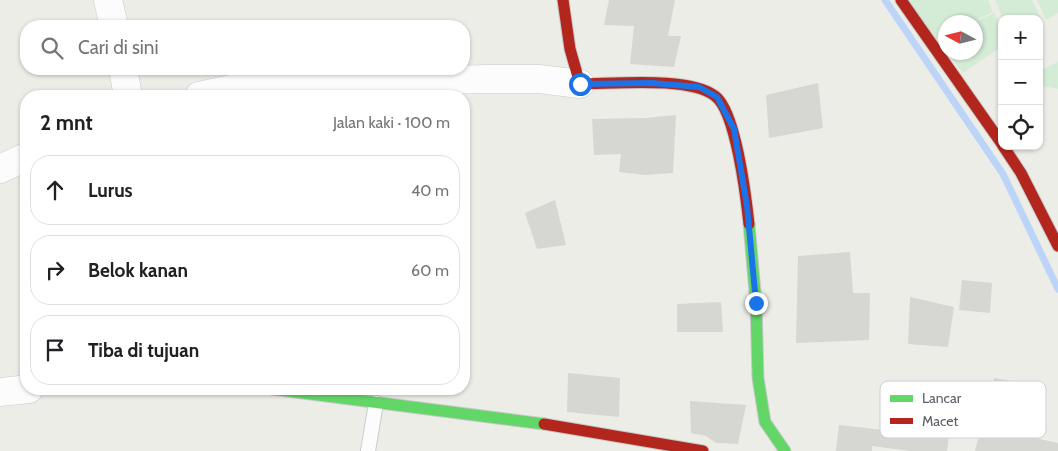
<!DOCTYPE html>
<html lang="id">
<head>
<meta charset="utf-8">
<style>
  body { margin:0; font-family:Cabin,sans-serif; background:#f2f2f2; color:#202124 }
  .controls { position:absolute; right:15px; top:15px; display:grid; overflow:hidden; border-radius:10px; box-shadow:0 1px 4px #0004 }
  .controls button { width:45px; height:45px; display:grid; place-items:center; padding:0; border:0; border-bottom:1px solid #e0e0e0; background:#fff; color:#202124; font:25px sans-serif }
  .compass { position:absolute; left:938px; top:15px; width:45px; height:45px; border-radius:50%; background:#fff; box-shadow:0 1px 4px #0004; rotate:277deg }
  .stop { position:absolute; width:15px; height:15px; margin:-11px; border:4px solid #1a73e8; border-radius:50%; background:#fff }
  .stop.end { background:#1a73e8; border-color:#fff; box-shadow:0 1px 5px #0008 }
  .list { margin:0; padding:0; list-style:none }
  h2 { display:flex; justify-content:space-between; align-items:center; height:65px; margin:0; padding:0 20px; font-size:21px }
  h2 small { font-size:16px; font-weight:400; color:#757577 }
  .list li { display:grid; grid-template-columns:32px 1fr auto; gap:15px; align-items:center; box-sizing:border-box; height:70px; margin:0 10px 10px; padding:0 10px; border:1px solid #e0e0e0; border-radius:20px }
  .list b { display:block; font-size:19px; white-space:nowrap }
  .list em { font-size:16px; font-style:normal; color:#757577 }
  .icon { flex:none; width:28px; height:28px; fill:none; stroke:currentColor; stroke-width:2; stroke-linecap:round; stroke-linejoin:round }
  .map { position:relative; flex:none; width:1058px; height:451px; overflow:hidden }
  .search { position:absolute; background:#fff; box-shadow:0 1px 4px #0004; left:20px; top:20px; width:450px; height:55px; display:flex; align-items:center; gap:12px; box-sizing:border-box; padding:0 18px; border-radius:20px; color:#757577; font-size:19px }
  .panel { position:absolute; background:#fff; box-shadow:0 1px 4px #0004; left:20px; top:90px; width:450px; height:305px; border-radius:20px }
  .map>svg:first-child { display:block }
  .green { fill:#d4ebd6 }
  .lines { fill:none; stroke-linecap:round; stroke-linejoin:round }
  .stream { stroke:#bbd4f8; stroke-width:7 }
  .building { fill:#d6d6d2 }
  .lane-casing { stroke:#cacbca; stroke-width:16 }
  .street-casing { stroke:#cacbca; stroke-width:29 }
  .fast-casing { stroke:#c8c9c9; stroke-width:13 }
  .jam-casing { stroke:#c8c9c9; stroke-width:13 }
  .lane { stroke:#fcfcfc; stroke-width:14 }
  .street { stroke:#fcfcfc; stroke-width:28 }
  .fast { stroke:#63d668; stroke-width:11 }
  .jam { stroke:#b3261e; stroke-width:11 }
  .route { stroke:#1a73e8; stroke-width:6 }
  .key { fill:#fff; stroke:#cecfd1; stroke-width:1 }
  .key-label { font-size:14px; fill:#5c5f66 }
</style>
</head>
<body>
<div class="map">
<svg width="1058" height="451" viewBox="0 0 1058 451">
  <rect width="100%" height="100%" fill="#edede8"/>
  <!-- green -->
  <g class="green">
    <path d="M908,0h80l5,12 -22,10h-25l-1,12 -9,5z"/>
    <path d="M995,0h37l10,20 -39,-1z"/>
    <path d="M1037,0h21v13l-12,7z"/>
    <path d="M994,13l8,14v19l-39,27 -16,-20 29,-1 -2,-30z"/>
    <path d="M1058,62v27l-19,-4v-14z"/>
  </g>
  <g class="lines">
    <!-- stream -->
    <path class="stream" d="M885,0l118,174 55,115"/>
  </g>
  <!-- building -->
  <g class="building">
    <path d="M609,0h66l-7,36h13l-7,31 -44,-3 4,-38 -30,-1z"/>
    <path d="M818,83l5,45 -54,10 -3,-43z"/>
    <path d="M676,115l-3,58 -28,2 -26,-3 2,-18 -27,1 -2,-36 53,-1z"/>
    <path d="M555,200l11,45 -29,4 -12,-36z"/>
    <path d="M850,252l3,41h17l-1,47 -73,3 2,-87z"/>
    <path d="M962,280l30,3 -2,30 -31,-3z"/>
    <path d="M910,297l44,10 -6,40 -40,-3z"/>
    <path d="M721,302l2,30h-46v-28z"/>
    <path d="M568,373l52,5 -1,39 -52,-5z"/>
    <path d="M994,378l24,4 -1,16 -13,33 54,12v8h-83z"/>
    <path d="M690,401l56,4 -8,39 -22,-1 -10,-7 -15,-3z"/>
    <path d="M905,403l47,6 -5,42h-37l-38,-5v5h-36l3,-26 63,7z"/>
  </g>
  <g class="lines">
    <defs>
      <path id="lane" d="M368,451l8,-48"/>
      <g id="street">
        <path d="M108,0l6,26"/>
        <path d="M123,69l5,27"/>
        <path d="M199,96l50,-11 238,-6h52l41,5"/>
        <path d="M0,169l26,-12"/>
        <path d="M0,392l29,-3"/>
      </g>
      <g id="fast">
        <path d="M749,224l7,79 2,75 7,44 20,29"/>
        <path d="M272,389l272,35"/>
      </g>
      <g id="jam">
        <path d="M563,0l7,49 10,35c34,0 109,-8 135,12 21,15 31,101 34,128"/>
        <path d="M901,0l101,144"/>
        <path d="M1003,146l18,27 37,73"/>
        <path d="M544,424l159,27"/>
      </g>
    </defs>
    <!-- lane casing -->
    <use href="#lane" class="lane-casing"/>
    <!-- street casing -->
    <use href="#street" class="street-casing"/>
    <!-- fast casing -->
    <use href="#fast" class="fast-casing"/>
    <!-- jam casing -->
    <use href="#jam" class="jam-casing"/>
    <!-- lane -->
    <use href="#lane" class="lane"/>
    <!-- street -->
    <use href="#street" class="street"/>
    <!-- fast -->
    <use href="#fast" class="fast"/>
    <!-- jam -->
    <use href="#jam" class="jam"/>
  </g>
  <g class="lines">
    <!-- route -->
    <path class="route" d="M580,84l72,-1 47,4 18,10 17,32 13,77 9,97"/>
  </g>
  <!-- legend -->
  <rect x="880" y="381" width="166" height="57" rx="8" class="key"/>
  <rect x="890" y="395" width="23" height="7" fill="#63d668"/>
  <rect x="890" y="418" width="23" height="6" fill="#b3261e"/>
  <g class="key-label">
    <text x="922" y="403">Lancar</text>
    <text x="922" y="426">Macet</text>
  </g>
</svg>
<div class="controls">
<button>+</button>
<button>−</button>
<button><svg class="icon" aria-label="locate" viewBox="0 0 24 24"><circle cx="12" cy="12" r="6"/><path d="M12 2v4M12 18v4M2 12h4M18 12h4"/></svg></button>
</div>
<svg class="compass" viewBox="-18 -18 36 36"><path d="M0-13l5 13h-10z" fill="#e53935"/><path d="M0 13l5-13h-10z" fill="#757577"/></svg>
<div class="stop" style="left:580px;top:84px"></div>
<div class="stop end" style="left:756px;top:303px"></div>
<div class="search"><svg class="icon" aria-label="search" viewBox="0 0 24 24"><circle cx="10" cy="10" r="6"/><path d="M15 15l6 6"/></svg>Cari di sini</div>
<section class="panel">
<h2>2 mnt<small>Jalan kaki · 100 m</small></h2>
<ul class="list">
<li><svg class="icon" aria-label="ahead" viewBox="0 0 24 24"><path d="M12 20V5M6 11l6-6 6 6"/></svg><div><b>Lurus</b></div><em>40 m</em></li>
<li><svg class="icon" aria-label="right" viewBox="0 0 24 24"><path d="M7 20v-9h11M14 6l5 5-5 5"/></svg><div><b>Belok kanan</b></div><em>60 m</em></li>
<li><svg class="icon" aria-label="arrive" viewBox="0 0 24 24"><path d="M6 21V4h12l-3 4 3 4H6"/></svg><div><b>Tiba di tujuan</b></div></li>
</ul>
</section>
</div>
</body>
</html>
